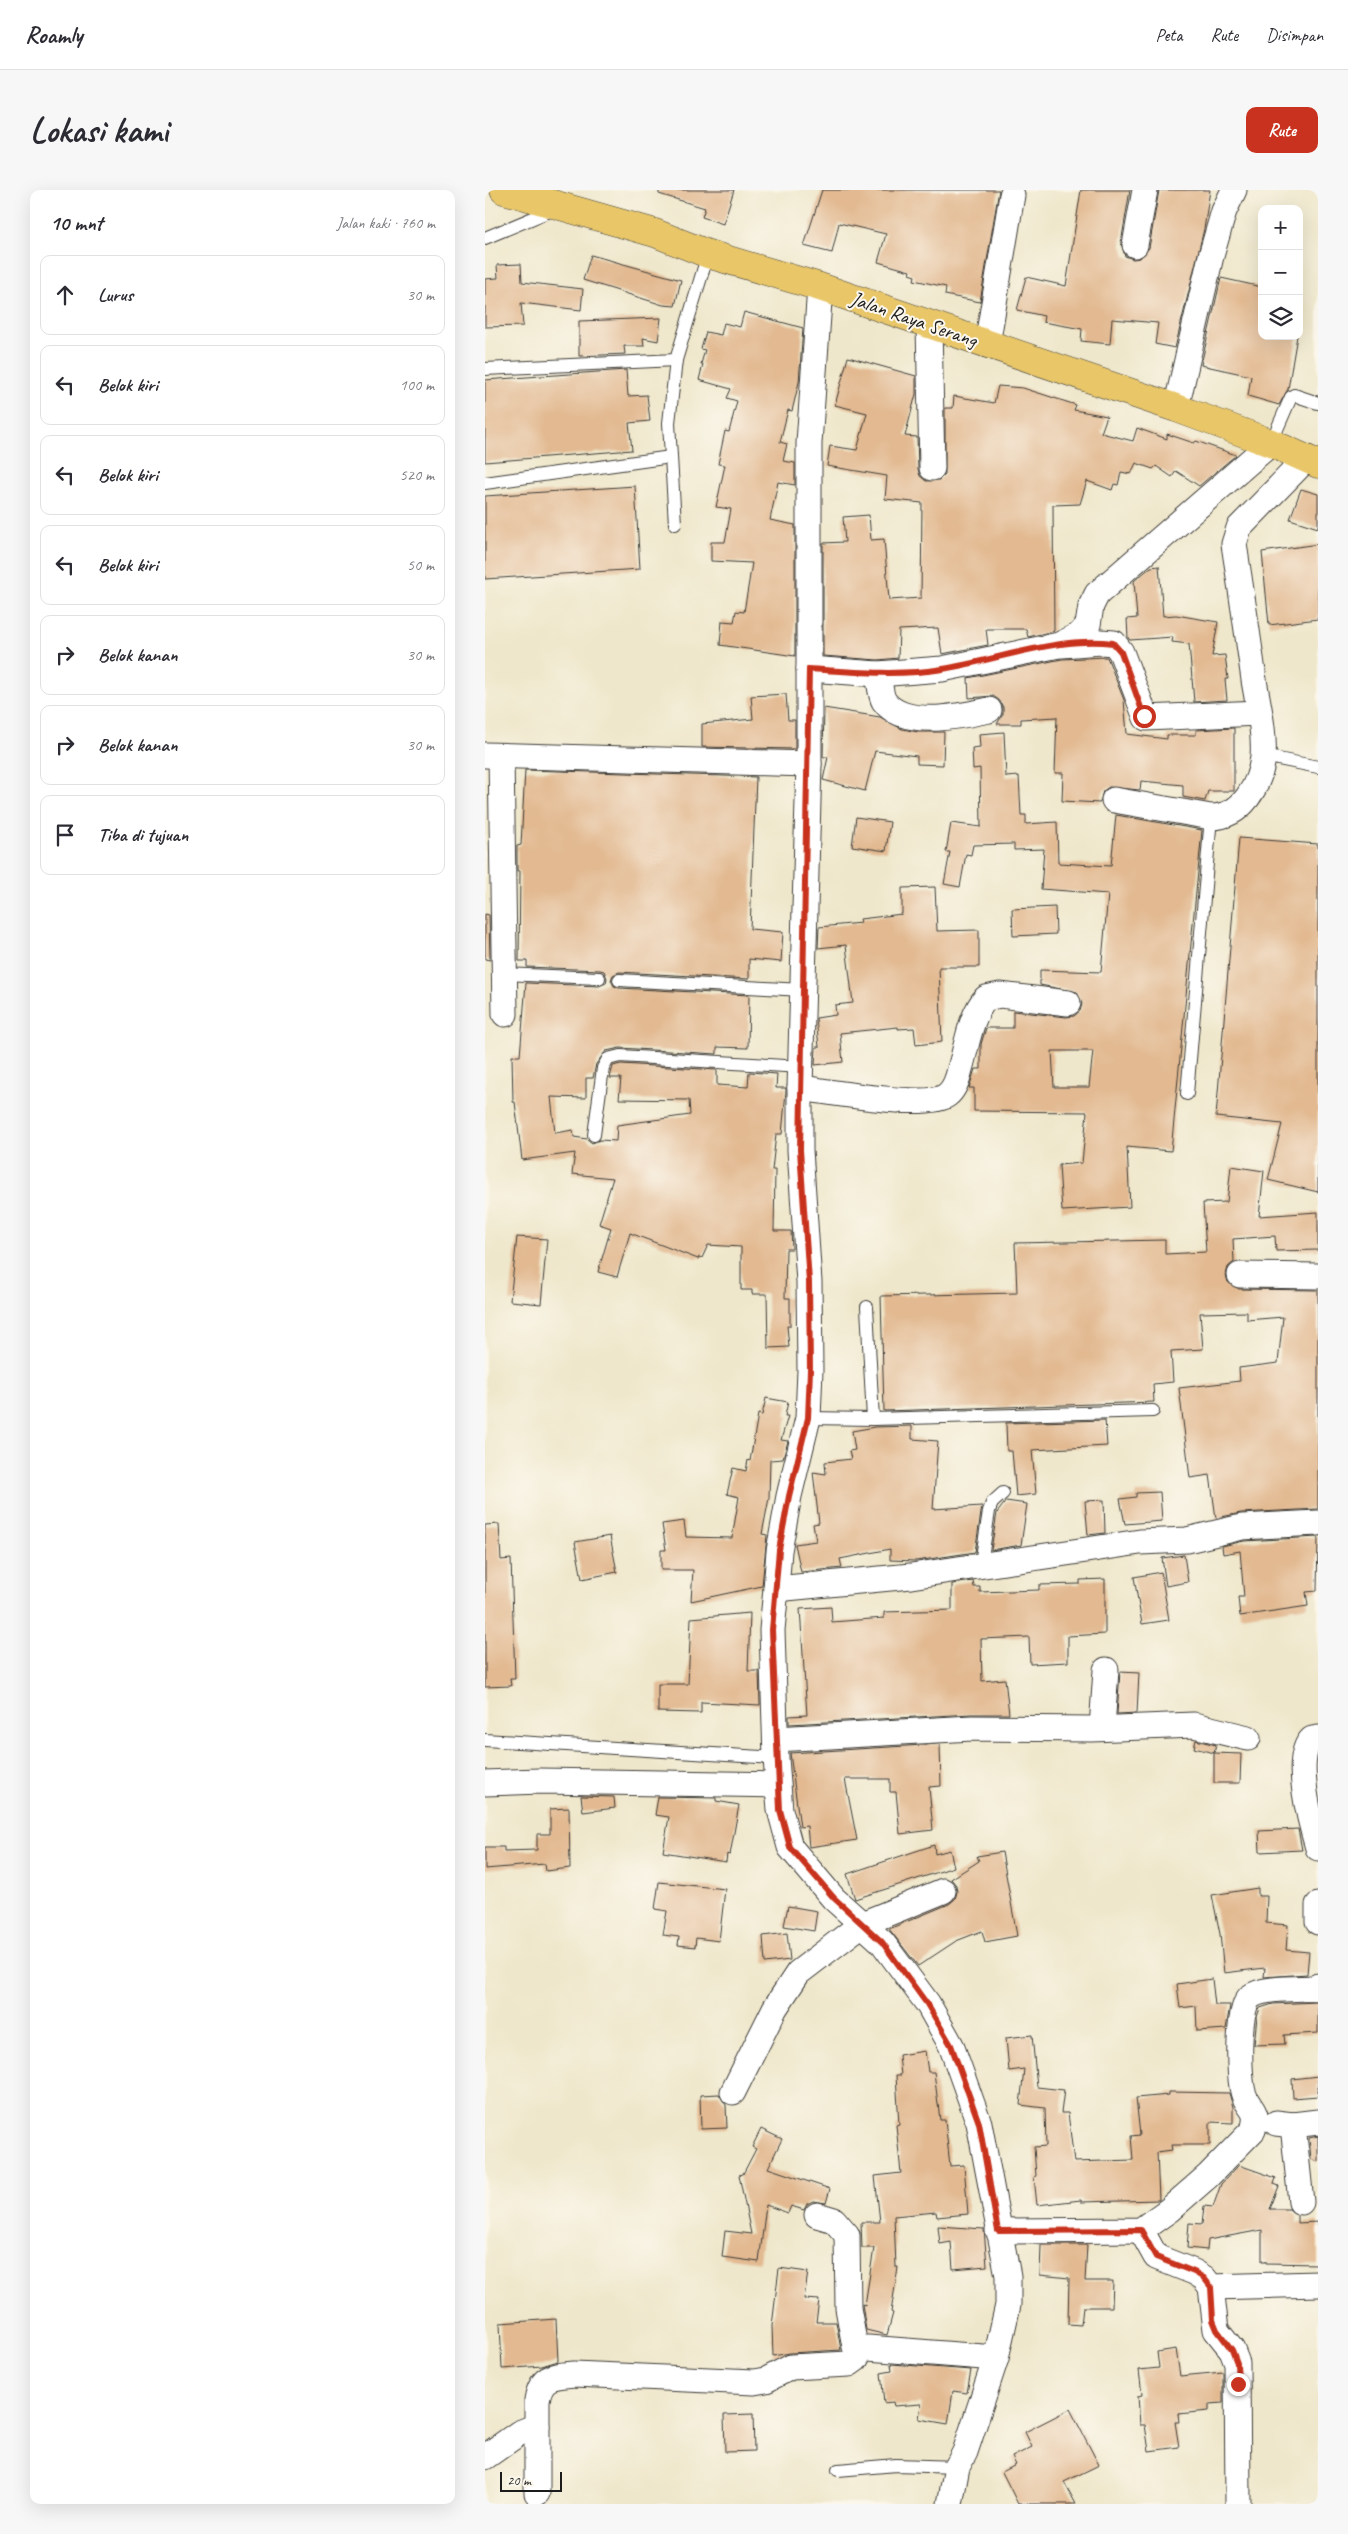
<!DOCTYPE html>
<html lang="id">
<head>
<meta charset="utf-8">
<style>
  body { margin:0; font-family:Caveat,sans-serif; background:#f7f7f7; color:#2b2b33 }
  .controls { position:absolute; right:15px; top:15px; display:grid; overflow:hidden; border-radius:10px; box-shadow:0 5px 20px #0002 }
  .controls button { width:45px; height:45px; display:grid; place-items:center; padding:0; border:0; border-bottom:1px solid #e1e1e2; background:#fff; color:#2b2b33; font:25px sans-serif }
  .scale { position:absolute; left:15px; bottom:12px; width:62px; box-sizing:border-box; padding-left:5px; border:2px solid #1c1c1c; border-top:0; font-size:14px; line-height:18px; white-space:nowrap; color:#1c1c1c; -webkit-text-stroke:4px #fbf7ec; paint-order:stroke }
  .stop { position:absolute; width:15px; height:15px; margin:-11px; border:4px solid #c8321e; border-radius:50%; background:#fff }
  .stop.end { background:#c8321e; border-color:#fff; box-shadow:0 1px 5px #0008 }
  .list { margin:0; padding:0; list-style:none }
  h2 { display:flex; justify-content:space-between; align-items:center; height:65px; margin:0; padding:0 20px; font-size:21px }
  h2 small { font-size:16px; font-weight:400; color:#7c7c81 }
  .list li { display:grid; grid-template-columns:32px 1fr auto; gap:15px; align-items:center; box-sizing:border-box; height:80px; margin:0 10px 10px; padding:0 10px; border:1px solid #e1e1e2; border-radius:10px }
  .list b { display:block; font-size:19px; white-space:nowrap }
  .list em { font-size:16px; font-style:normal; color:#7c7c81 }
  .icon { flex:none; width:28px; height:28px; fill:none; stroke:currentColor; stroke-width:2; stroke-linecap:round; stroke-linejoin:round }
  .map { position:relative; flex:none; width:833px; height:2314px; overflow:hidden; border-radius:10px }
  header { display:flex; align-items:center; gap:30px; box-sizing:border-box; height:70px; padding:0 25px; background:#fff; border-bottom:1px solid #e1e1e2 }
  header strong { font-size:24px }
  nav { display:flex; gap:28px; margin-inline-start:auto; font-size:18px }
  .intro { display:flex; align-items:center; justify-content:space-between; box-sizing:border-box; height:120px; padding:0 30px }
  h1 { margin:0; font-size:35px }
  .button { padding:12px 22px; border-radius:10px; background:#c8321e; color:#fff; font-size:18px; font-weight:700 }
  main { display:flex; gap:30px; padding:0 30px }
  aside { flex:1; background:#fff; border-radius:10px; box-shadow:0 5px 20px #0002 }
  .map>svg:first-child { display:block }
  .building { fill:#e2b991; fill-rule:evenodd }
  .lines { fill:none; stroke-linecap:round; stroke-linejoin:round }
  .service-casing { stroke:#3c3a36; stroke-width:14 }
  .minor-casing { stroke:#3c3a36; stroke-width:27 }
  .trunk-casing { stroke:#3c3a36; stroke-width:29 }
  .service { stroke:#fff; stroke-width:12 }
  .minor { stroke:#fff; stroke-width:25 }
  .trunk { stroke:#e9c769; stroke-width:28 }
  .route { stroke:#c8321e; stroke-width:6 }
  .labels { text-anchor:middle; stroke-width:4; stroke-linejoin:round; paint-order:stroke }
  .street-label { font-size:21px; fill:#1c1c1c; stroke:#fbf7ec }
</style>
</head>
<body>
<header>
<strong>Roamly</strong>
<nav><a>Peta</a><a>Rute</a><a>Disimpan</a></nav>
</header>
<div class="intro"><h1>Lokasi kami</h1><a class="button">Rute</a></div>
<main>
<aside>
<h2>10 mnt<small>Jalan kaki · 760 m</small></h2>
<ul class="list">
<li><svg class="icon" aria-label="ahead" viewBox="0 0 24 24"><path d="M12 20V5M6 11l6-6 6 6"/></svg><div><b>Lurus</b></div><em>30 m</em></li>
<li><svg class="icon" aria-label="left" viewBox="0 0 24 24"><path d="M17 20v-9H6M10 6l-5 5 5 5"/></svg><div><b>Belok kiri</b></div><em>100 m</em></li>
<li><svg class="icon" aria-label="left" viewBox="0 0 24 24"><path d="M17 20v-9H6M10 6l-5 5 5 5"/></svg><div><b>Belok kiri</b></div><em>520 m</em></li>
<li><svg class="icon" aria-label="left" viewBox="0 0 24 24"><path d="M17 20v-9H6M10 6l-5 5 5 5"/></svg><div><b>Belok kiri</b></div><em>50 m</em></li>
<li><svg class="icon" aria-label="right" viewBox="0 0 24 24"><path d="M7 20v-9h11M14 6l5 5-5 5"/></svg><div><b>Belok kanan</b></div><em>30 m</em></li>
<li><svg class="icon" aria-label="right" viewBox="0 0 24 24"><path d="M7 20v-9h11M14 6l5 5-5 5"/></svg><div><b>Belok kanan</b></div><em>30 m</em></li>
<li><svg class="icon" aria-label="arrive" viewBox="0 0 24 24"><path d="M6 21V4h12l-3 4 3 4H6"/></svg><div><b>Tiba di tujuan</b></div></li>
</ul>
</aside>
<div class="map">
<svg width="833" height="2314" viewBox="0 0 833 2314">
  <rect width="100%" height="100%" fill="#fbf7ec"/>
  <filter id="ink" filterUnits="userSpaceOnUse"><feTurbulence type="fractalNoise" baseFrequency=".02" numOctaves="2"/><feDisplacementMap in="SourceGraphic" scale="10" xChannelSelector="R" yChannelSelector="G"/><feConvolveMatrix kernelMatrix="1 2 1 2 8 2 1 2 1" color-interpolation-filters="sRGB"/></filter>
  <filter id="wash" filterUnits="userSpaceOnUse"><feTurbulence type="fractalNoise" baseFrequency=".0096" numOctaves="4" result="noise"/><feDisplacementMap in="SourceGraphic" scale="20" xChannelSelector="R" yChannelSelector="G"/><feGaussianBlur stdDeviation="1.12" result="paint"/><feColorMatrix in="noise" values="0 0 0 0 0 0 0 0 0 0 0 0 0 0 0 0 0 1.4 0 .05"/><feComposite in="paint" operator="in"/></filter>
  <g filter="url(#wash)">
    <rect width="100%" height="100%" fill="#efe7cb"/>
    <g id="blocks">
      <!-- building -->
      <g class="building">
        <path d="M174,0h75l-11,34 -21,-7 3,-9 -46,-14z"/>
        <path d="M337,0h177l-19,112 -35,-7 1,-8 -32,-7 1,-4 -6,-2 1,-3 -32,-9 8,-28 -47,-11 -7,30 -28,-7z"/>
        <path d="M596,0h49l-9,53 4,13 8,3 7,-1 9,-10 10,-58h51l-6,39 -29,119 -20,-4 3,-21 -46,-4 -2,25 -29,-3 1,-12 -39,-7 1,-6 -27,-6 9,-33 40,9z"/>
        <path d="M106,65l90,25 -6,26 -12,-1 -80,-25z"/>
        <path d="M36,74l1,18 61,7 -2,21 -60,-7 2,23 -38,1v-48l13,-1 -1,-13z"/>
        <path d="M736,88l41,9v49h35l-9,53 -9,16 -31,-9 3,-20 -50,-11z"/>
        <path d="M259,122l59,16 -4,54 -7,29 -4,-1 -8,32 7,2 -4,17 12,2v22l-17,-3 -8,38 25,5v131l-75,-11 2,-24 12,1 2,-11 8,1 8,-49 -41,-2v-19h14l6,-33 -15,-2 9,-42 -7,-1 7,-33 4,1 8,-31 -10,-3 4,-9 -32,-9 4,-16h-2l4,-14 -4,-1 5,-17 15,3 3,-12 16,4z"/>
        <path d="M176,128l-3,23 -15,-3 1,8h-20l1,8 -46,2v-35z"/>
        <path d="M363,167l68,19v18l-11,42 12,1 1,32 2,7 6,5 13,-1 6,-6v-66h8l1,-12 40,7 4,-17 25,2 53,17 -2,5 33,6 -6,17 32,8 4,-13 30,11v-5l27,9 2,-2 40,14 -37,31 -23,-15 -4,6 -16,-11 -3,3 -17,-6 -5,11 -10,-2 -3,13 -4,-1 -2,6 -25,-9 -7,23 -27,1 1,126 -26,6 -2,-8h-40l2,16 -46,9 -4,-26 -39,2 -1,28 -20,2 -55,-4v-113l22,-1 -2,-25 26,-2 2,25 13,-1 5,61 32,-2 1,-95 -37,-4 2,-23 -60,-10 3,-20 27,4 10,-37 -32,-8z"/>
        <path d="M141,180l2,26 19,-1 3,26 -21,2 3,27 -147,12v-82z"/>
        <path d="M150,296l5,83 -155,10v-83z"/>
        <path d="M816,299l17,5v34l-28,-9z"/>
        <path d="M833,354v75l-49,6 -7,-73z"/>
        <path d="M674,376l4,50 13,-1 42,7 -6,34 13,-1 3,24h-3l2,21 -33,2 -5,-58 -17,-2 1,-5 -43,3 -2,-2 -1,-19 10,-1 -3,-37 17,-14z"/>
        <path d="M622,467l17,43 3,34 40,5v-4h29v-5l38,-2v63h-26l-3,10 -22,-4v-12l-42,-4 -1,9 -31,-3 -6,4 -3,12 -38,-2 1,-28h-8l2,-56 -36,2v5h-24l6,-10v-7l-4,-7 -6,-4 -24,2 -1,-20 94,-19z"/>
        <path d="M301,504l2,26h7v29l-93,-2v-23l51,-5 -2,-23z"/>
        <path d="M339,518l56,9 22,12 16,3h26l-1,33 -26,-1v-8l-42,-5 -10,40 -42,-11 5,-23h-5z"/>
        <path d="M519,542l2,45 13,-1 2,39h5v9l31,-2 1,41 53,3 5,-51 86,15 -31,321 -44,-4 3,60 -68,4 -3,-46 23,-2 5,-51 -113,-1v-23h-5l6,-19h6v-25l5,-16h27v-17l53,6 8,-1 6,-5 2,-7 -5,-12 -37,-7v-15l61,2 7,-78 -67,-5 3,-40 -30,1v-6l-41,1 -2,10 -5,-1 -6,33 -16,-3 6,-32h-4l5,-29 30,4 -1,-59 -7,1 -1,-21 8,-1 -1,-13zM567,861h41l-4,36h-35z"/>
        <path d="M40,580l231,7 -6,152 33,3 -2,30 -32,-3v20l-130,-7 -6,3 -2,5 3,6 5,2 130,7 -1,53 -31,-1v7l-97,-6 -14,3 -10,13 -3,14h-7v20l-35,-1 4,36 18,-3 1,7 13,2 5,4 8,-3 16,1 1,-16 73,-10 -1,-15 -70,-1 2,-21h-11l3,-12 8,-2 96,6v15l31,2 1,-15 28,2 -1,14h10v3l-4,43h-6l-4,36h3l-1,61h17l1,18h-6l-1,49h5v28h-3l2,21 -21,1 -1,-54h-15v-4h-11v-43l-33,-2 -6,13 -3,-1 -1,2 -68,-26 -13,44 -19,-5 13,-44 -12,-4 14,-46 -41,-4 3,-21 -53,7 -7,-58h-2l-1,-46h8l6,-73 73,3 7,-3 1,-5 -3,-7 -4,-1 -73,-3v-6h-8l1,-90h-3v-25l4,-1z"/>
        <path d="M371,627l34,5 -4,29 -34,-5z"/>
        <path d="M754,648l79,6v348l-50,-12 14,-56 -66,-7z"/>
        <path d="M450,697l2,44 42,-1v37h-40l3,75 -26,3 -2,-17 -16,1v-2l-58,6 3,29 -28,3 1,-18h3l-3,-29 20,-3 -1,-10 18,-2 -7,-58 -28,3 1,-21 42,-4 -1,-4 42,-5v-26z"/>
        <path d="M570,717l1,27 -43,2 -1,-27z"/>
        <path d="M0,724l4,1 1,45 -5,-1z"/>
        <path d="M746,976l33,5 -5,45 59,-4v38l-42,1 -1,-15 -42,3 1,23 -6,5 -2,8 2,7 11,7 79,1v219l-77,4 -25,5 -6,-43 -20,3 -11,-90 61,-7 -1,-13 39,-5 5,-46 -36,3v-8l-47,1 3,36 -32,2 2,31 -20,2 1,18 -270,9 -3,-115 136,-3 -2,-50 150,-3v14l41,-2 -3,-49 24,-1z"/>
        <path d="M32,1047l30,2 -6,65 -31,-3z"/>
        <path d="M281,1208l22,4 -3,14h3l-7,24 7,1 -5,18 -13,1 -1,38 -7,36 5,1 -5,51 -71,15 2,-31h-32v-20h5l-4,-26 22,-3 2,16 46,1 7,-41 -12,-3 6,-26 13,3 2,-11 2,1 8,-47 4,1z"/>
        <path d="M620,1230l2,26 -75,4 4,44 -20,2 -4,-45h-5l-1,-28z"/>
        <path d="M427,1236v13l26,2 -5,68 49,-3 -7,46 -59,9 -26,-1v-11l-50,10 2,9 -41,4 -6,-28 21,-3 -3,-17 6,-1 -6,-51 13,2 -1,-12 26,-3 -2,-8 6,-1 -3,-19 23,-4z"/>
        <path d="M675,1302l2,29 -37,3 -5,-25 16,-2v-4z"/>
        <path d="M619,1310l1,33 -17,2 -3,-34z"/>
        <path d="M521,1311l21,3 -6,41 -30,5 6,-37z"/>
        <path d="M14,1334l2,36 10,-1 4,120h-5l1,7 -26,1v-162z"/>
        <path d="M125,1346l7,36 -35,7 -7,-37z"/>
        <path d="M833,1347l-1,54 -11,1 2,14 -68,10 -2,-19h6l-4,-46 -17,3 -1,-8 22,-5z"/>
        <path d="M699,1365l4,27 -22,4 -4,-28z"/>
        <path d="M676,1382l8,48 -27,4 -8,-47z"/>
        <path d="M620,1389v55l-37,2v26l-38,2 -1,-27 -48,2 1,42 23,-2 4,35h-38l-182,10v-8l18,-1 -7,-106 31,-2 1,15 52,-4v-6l68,-2v-26l21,-3 1,6h6v5l59,-2v-5l41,-1v-4z"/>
        <path d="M265,1423l-2,58h11l1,34 -59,-3v11l-43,-1v-28h30l3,-66z"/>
        <path d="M635,1482l19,1 -2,40 -20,1z"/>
        <path d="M711,1550l20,5 -2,8 -20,-5z"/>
        <path d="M455,1554l1,42 -12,1 4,43 -33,4 -4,-42h-6v-13h-45l12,61 -48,7 -2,-21 -7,1 -10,-74z"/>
        <path d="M729,1563l27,1 -1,29h-26z"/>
        <path d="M96,1606l33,1 1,11 -32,4z"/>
        <path d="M173,1607l58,1v3l23,4 -9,50 -3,-1 -1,8 -63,-10 6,-35 -14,-2z"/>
        <path d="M84,1618l1,60 -24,3 -1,-7 -60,5v-22h19v4l33,-1v-16h13v-25z"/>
        <path d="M813,1639l4,21 -42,2 -1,-21z"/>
        <path d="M449,1655l1,9 15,-4 4,17 -99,32 -8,-25z"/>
        <path d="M517,1662l15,84 -32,6 -3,-11 -26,10 -38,25 -29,-37 60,-25 6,-5 2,-7 -1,-7 -5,-6 28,-18 -2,-5z"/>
        <path d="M174,1692l66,7 -6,52 -23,-3 -1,9 -17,-2 1,-8 -16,-2 4,-24 -12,-2z"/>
        <path d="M773,1698v8h9l-1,27 22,2 -2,25 23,2 -2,22 -43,3 1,-9 -41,5 -4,-39 -8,-39z"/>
        <path d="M303,1716l29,5 -3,20 -30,-5z"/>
        <path d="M302,1743l3,27 -25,3 -2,-27z"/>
        <path d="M727,1789l3,26h15l-4,24 -29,2 -1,-25 -16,2 -3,-24z"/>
        <path d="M833,1812v31l-34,2 1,9 -31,1 3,-28 3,-9 13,-4z"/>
        <path d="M547,1845l5,52 27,3 -3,23h7l6,49 59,-2 -2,-24 9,-1 -4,-37 33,-3v-3l60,1 4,14v16l-23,-1v23h-39l1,5 -15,2 2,48 -78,2v-2l-44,5 -3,-28 2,-1 -2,-29 12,-1 -1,-38 -25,-3 4,-36 -15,2 -3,-33z"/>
        <path d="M440,1861l3,21h6l6,48h5l5,46 14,-1 4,49 -31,3 -1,-5 -42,4 2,51h2l-7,45 2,1 -6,22 -21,-5 -4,-26 3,1 9,-57h-12l-1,-26h19l-5,-46 26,-3 -5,-48 3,-1 -3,-49h5l-2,-20z"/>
        <path d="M833,1886v20l-25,2 -1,-19z"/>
        <path d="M234,1904l7,11 1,23 -26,1 -1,-34z"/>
        <path d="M276,1939l21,10 -14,29 62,21 -4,14 -13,-2 -6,3 -3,6 -13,-4 -3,7 -22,-8 -7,57 -37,-5 3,-26 26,3 -12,-59 4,-1 13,-25 -4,-2z"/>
        <path d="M833,1946v26l-7,-3 -2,-21z"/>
        <path d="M754,1975l37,13 -2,6 5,2 -9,23h19l8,6v8l21,-1v42l-52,-1v-2h-4v-31l-54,10 -1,10 -20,-2 2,-25 13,1 2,-18 9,1 8,-23z"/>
        <path d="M453,2036l46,3 3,37 -34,3 -2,-27 -11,2z"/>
        <path d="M556,2055h46l-2,36h28l-1,26h-29l-2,18 -13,-1 1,-46 -29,-3z"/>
        <path d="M294,2078l29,4 -4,27 15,1 -3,22h20l5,28 -51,3 -17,3 -1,-30z"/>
        <path d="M71,2129l2,42 -16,5 -40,3 -2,-46z"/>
        <path d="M691,2159l4,27 43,-4v31l-14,1v7l-31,3 1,8h-4l4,25 -30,4 -4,-26h-5l-2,-29 4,-1 -3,-25 20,-2 -2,-16z"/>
        <path d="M406,2174l80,6 -4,23 -14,-2 -5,33 -29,-5 2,-15 -27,2 -1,-4 -9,1 -3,-30 11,-2z"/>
        <path d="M585,2219l29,56 -35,17 12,22h-58l-16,-32 14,-7 -4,-8 20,-10 -7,-15z"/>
        <path d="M268,2224l1,37 -29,1 -1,-37z"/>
      </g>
    </g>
  </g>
  <g filter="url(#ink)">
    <use href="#blocks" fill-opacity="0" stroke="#3c3a36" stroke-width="1"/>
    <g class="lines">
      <defs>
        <g id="service">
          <path d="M0,48l72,-30"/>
          <path d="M0,179l191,-9"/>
          <path d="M786,253l20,-46 3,-2 24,8"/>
          <path d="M0,293l186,-26"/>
          <path d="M190,334l-6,-101 7,-63 32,-106"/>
          <path d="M778,566l55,11"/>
          <path d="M18,784l96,4"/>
          <path d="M134,790l184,10"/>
          <path d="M702,904l24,-277"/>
          <path d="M109,945l9,-67 5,-9 12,-3 181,11"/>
          <path d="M382,1117l6,112"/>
          <path d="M323,1228l65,1 280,-8"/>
          <path d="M496,1374l8,-53 3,-8 11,-10"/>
          <path d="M0,1550l291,18"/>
          <path d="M353,2280l58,-5 61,2"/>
        </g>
        <g id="minor">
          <path d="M650,55l10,-55"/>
          <path d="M335,97l-11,156v321l-9,324v62l9,132 1,88 -2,48 -19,78 -10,55 -3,38 -4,41 4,128 4,52 10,37 44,52 48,43 46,62 23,41 28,78 29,153v29l-12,53 -31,94 -8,15 -7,37"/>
          <path d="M444,135l3,143"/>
          <path d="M502,155l25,-150"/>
          <path d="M691,218l35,-152 13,-45 10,-21"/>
          <path d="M577,455l39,-3 13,1 7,9 25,66 113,-5"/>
          <path d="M324,479l69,5 64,-5 117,-24 20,-10 9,-10 3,-19 6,-12 174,-151"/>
          <path d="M393,484c2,8 2,20 6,27 20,28 77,15 105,9"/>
          <path d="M0,565l324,9"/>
          <path d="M16,566l4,258"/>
          <path d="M629,610l97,17c31,0 49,-32 52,-60 2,-25 -5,-52 -9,-77 -6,-45 -13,-90 -20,-136l5,-16 68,-70"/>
          <path d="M315,898c27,3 128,22 147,7 8,-6 11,-17 13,-26 7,-23 10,-53 26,-71l14,-3 68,8"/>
          <path d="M755,1085l78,1"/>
          <path d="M291,1399l135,-13 229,-34 47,-2 55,-13 76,-4"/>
          <path d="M617,1538l4,-58"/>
          <path d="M833,1548l-6,1c-20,18 -1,85 6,109"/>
          <path d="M291,1549l196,-11 120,1 102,-4 54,13"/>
          <path d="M0,1593l55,-2 238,4"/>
          <path d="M833,1715v17"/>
          <path d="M248,1902l42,-84 23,-35 64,-49 81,-33"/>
          <path d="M791,1933l17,2 25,-3"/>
          <path d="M808,1935l8,77"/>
          <path d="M332,2025l17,5 13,15 1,73 7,39 141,11"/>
          <path d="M656,2040l15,27 38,15 10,6 7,9 5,43 16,20 5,13 1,141"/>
          <path d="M513,2041l143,-1 28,-20 39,-34 45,-46c7,-20 -4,-20 -9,-35 -6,-15 -7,-88 6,-98 11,-10 49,-8 65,-9l3,-2"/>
          <path d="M726,2097l107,-3"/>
          <path d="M0,2267l34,-24 18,-7"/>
          <path d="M52,2303v-93c4,-24 15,-24 37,-26l180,8 12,-2 25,-13 58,-3 7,-5 5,-10"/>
        </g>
        <path id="trunk" d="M19,0l151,43 53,21 112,33 356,121 95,35 47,21"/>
      </defs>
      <!-- service casing -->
      <use href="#service" class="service-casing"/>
      <!-- minor casing -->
      <use href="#minor" class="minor-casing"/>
      <!-- trunk casing -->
      <use href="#trunk" class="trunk-casing"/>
      <!-- service -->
      <use href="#service" class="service"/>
      <!-- minor -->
      <use href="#minor" class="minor"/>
      <!-- trunk -->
      <use href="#trunk" class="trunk"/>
    </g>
  </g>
  <g class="lines" filter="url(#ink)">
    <!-- route -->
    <path class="route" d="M659,526l-23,-64 -8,-9c-56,-7 -115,17 -170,26 -44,7 -89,3 -134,0l-9,481 9,132 1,88 -2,48 -19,78 -10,54 -7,80 8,180 10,37 44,51 48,44 45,62 24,41 28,78 19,108 143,-1 15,27 38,15 10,6 7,9 2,33 4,10 15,20 5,13 1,21"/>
  </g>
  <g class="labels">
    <!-- street labels -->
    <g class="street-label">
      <text transform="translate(429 129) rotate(19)" y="7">Jalan Raya Serang</text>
    </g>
  </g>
</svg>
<div class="controls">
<button>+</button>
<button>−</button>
<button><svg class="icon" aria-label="layers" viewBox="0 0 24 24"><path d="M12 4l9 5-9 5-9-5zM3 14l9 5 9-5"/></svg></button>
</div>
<div class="scale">20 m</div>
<div class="stop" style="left:659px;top:526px"></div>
<div class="stop end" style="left:753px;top:2194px"></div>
</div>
</main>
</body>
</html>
